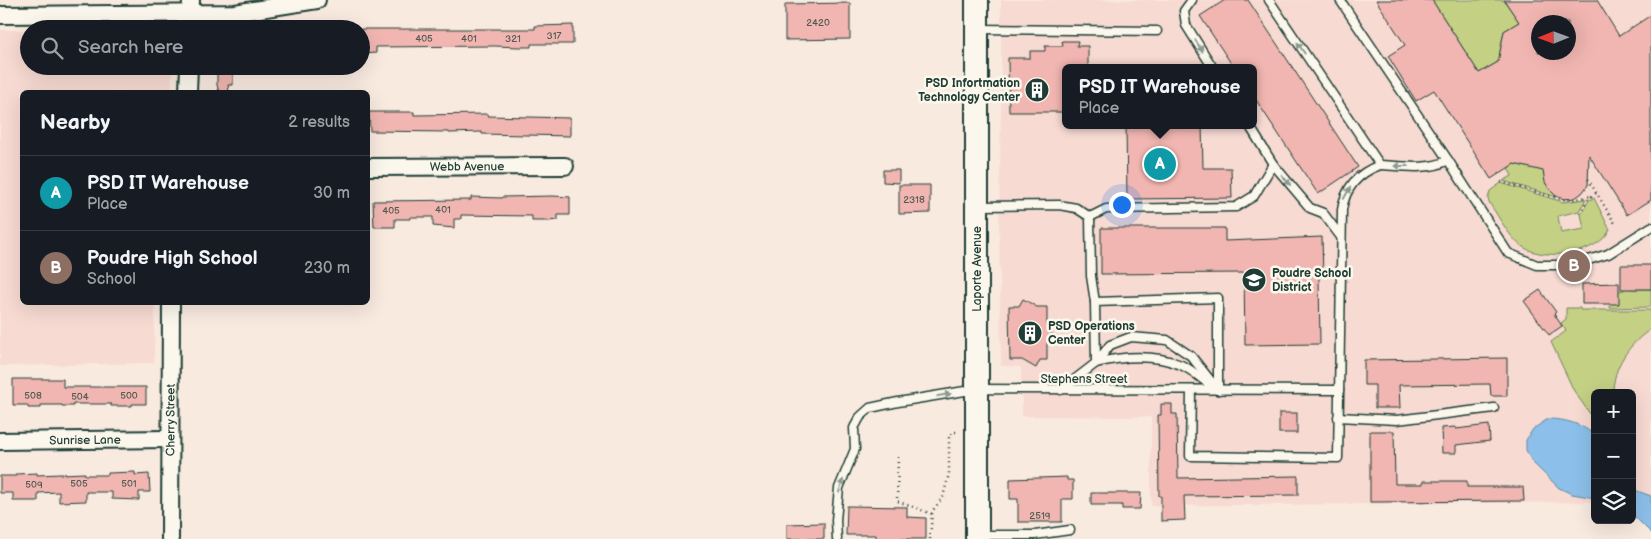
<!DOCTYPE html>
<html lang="en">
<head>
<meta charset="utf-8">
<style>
  body { margin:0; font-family:"Balsamiq Sans",sans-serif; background:#242831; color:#f1f3f6 }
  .controls { position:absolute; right:15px; bottom:15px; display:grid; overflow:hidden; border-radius:8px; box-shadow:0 5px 20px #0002 }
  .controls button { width:45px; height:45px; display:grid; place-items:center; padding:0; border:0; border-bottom:1px solid #363941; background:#171b24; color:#f1f3f6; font:25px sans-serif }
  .compass { position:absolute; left:1531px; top:15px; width:45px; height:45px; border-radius:50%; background:#171b24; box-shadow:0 5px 20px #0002; rotate:269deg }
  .you { position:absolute; left:1121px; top:204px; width:18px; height:18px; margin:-12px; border:4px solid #fff; border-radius:50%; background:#1a73e8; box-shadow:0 0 0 8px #1a73e833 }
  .badge { display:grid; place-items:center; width:32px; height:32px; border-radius:50%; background:#7c3aed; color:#fff; font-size:16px; font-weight:700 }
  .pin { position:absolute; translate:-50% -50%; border:2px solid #fff; box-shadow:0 1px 5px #0006 }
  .popup { position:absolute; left:1062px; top:64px; width:195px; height:65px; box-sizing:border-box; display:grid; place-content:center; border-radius:8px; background:#171b24; filter:drop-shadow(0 1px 4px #0005); font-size:16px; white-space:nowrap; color:#9ea1a6 }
  .popup b { font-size:19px; color:#f1f3f6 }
  .popup::after { content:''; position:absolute; left:50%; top:100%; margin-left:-10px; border:10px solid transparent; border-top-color:#171b24 }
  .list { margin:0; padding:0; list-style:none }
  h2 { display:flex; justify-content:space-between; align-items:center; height:65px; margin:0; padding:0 20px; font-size:21px }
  h2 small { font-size:16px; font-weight:400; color:#9ea1a6 }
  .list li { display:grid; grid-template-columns:32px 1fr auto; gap:15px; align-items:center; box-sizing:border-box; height:75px; padding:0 20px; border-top:1px solid #363941 }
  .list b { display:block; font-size:19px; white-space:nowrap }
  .list p { margin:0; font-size:16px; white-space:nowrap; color:#9ea1a6 }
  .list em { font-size:16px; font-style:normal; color:#9ea1a6 }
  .icon { flex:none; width:28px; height:28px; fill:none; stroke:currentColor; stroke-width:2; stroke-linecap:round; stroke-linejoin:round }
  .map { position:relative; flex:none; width:1651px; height:539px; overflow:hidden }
  .search { position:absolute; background:#171b24; box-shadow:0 5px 20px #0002; left:20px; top:20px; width:350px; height:55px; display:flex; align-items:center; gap:12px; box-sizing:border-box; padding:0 18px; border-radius:28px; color:#9ea1a6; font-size:19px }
  .panel { position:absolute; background:#171b24; box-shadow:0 5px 20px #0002; left:20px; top:90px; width:350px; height:215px; border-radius:8px }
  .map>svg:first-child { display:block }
  .built { fill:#f7dad2; fill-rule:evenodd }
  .green { fill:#c4d084; stroke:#72865c }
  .water { fill:#8cbfe9; stroke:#608ba1 }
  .building { fill:#f1b6b1; stroke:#1f3d34; fill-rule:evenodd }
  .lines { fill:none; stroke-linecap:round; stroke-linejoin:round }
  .lane-casing { stroke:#1f3d34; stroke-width:11 }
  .street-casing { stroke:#1f3d34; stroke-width:20 }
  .secondary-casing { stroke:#1f3d34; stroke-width:26 }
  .path { stroke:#1f3d34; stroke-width:2.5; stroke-dasharray:1 4; stroke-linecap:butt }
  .lane { stroke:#fbf7ec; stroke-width:8 }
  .street { stroke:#fbf7ec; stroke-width:16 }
  .secondary { stroke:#fbf7ec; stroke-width:22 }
  .oneway { fill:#8d9a90 }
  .labels { text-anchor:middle; stroke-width:5; stroke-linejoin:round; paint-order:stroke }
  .number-label { font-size:10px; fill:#545b53 }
  .poi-label { font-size:12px; font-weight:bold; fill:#1f3d34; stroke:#fbf7ec; text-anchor:start }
  .street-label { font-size:12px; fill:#1f3d34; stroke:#fbf7ec }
</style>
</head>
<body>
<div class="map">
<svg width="1651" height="539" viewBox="0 0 1651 539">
  <rect width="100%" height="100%" fill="#f9eae0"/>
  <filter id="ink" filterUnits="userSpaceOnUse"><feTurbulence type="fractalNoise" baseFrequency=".02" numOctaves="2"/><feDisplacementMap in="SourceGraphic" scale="10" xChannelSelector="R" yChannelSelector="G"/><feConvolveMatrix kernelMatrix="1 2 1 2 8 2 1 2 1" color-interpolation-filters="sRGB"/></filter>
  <g filter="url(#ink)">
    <!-- built -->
    <g class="built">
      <path d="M1001,0h650v501h-19v-108h-37v109l-444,4v-89l-129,-1 -1,-49 -20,-1 -2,-144 2,-114zM1538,22h30v30h-30zM1066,68h188v57h-188z"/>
      <path d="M0,30h29v36h143v26h-150v210l133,1 -1,60 -154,3z"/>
    </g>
    <!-- green -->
    <g class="green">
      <path d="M1432,0h72l15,22 -15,9 -6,31 -19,11z"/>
      <path d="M1514,164l31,7v11l12,15 -54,-16 9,-5 -4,-8z"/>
      <path d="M1501,183l62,19 23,-3 -7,12 -21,5 3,17 23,-4 -3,-15 8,-14 5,-2 14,28 2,3c-11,26 -66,32 -87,18 -13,-8 -24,-30 -33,-43l-2,-5 2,-8z"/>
      <path d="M1624,284l6,5h21v18l-41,1v-4l9,-13 5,-1z"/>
      <path d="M1566,308h14v2h71v19c-21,14 -38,37 -38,64h-18v28l-21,-30 -23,-49 15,-11 -5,-8 5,-4z"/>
    </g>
    <!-- water -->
    <g class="water">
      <path d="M1548,419c18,0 33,5 47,16v63l-23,-4 -13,-6 -27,-26 -6,-12v-10l7,-11z"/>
      <path d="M1632,489l19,7v37l-19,-19z"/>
    </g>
    <!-- building -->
    <g class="building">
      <path d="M1225,0h23l110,167 -40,27 -64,-97v-29h-20l-34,-52z"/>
      <path d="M1376,0h56l47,73 19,-11 6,-31 15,-9 -15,-22h93l22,36 32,-21v185l-24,15 -38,-60 -1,30 -6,8 -7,5 -11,1 -8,-3 -7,-7 -4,-7 -2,-11 -29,-7 -23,15 -57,-89 -18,11 -28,-45 17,-11zM1538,22h30v30h-30z"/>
      <path d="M850,3v36l-65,1v-36z"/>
      <path d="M573,25v19h-42v3h-12l-24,-1 -119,1v6l-15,1v-25h174v-3z"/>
      <path d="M1062,41h16l-1,5h11v22h-22v44h-57l-1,-54h22v-7h15v-5h18z"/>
      <path d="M217,67h16v18h-5l1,7h-10l-2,-7z"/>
      <path d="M369,112h45v3l74,-1v2l82,2v18l-88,-2v-2l-33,1v-1l-79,-1z"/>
      <path d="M1126,125h76l1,43h28l1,30 -105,1z"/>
      <path d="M883,170h16v13l-16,-1z"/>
      <path d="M899,185h31v28l-31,1z"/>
      <path d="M553,196l17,1v18h-12v5l-9,1h-17v-5l-71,-1v4h-7v9l-21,-2v-9h-23v2h-15v8h-21l-1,-26 98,-1v-3l31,1v-1z"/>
      <path d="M1101,228h124v13l97,-4 1,39h-4l1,68 -75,1 -1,-72 -143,1z"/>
      <rect x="1621" y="265" width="30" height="24"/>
      <path d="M1619,283v21h-37v-20z"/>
      <path d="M1540,290l16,22 -2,2 8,12 -13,9 -25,-34z"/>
      <path d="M1023,299l14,8h10v24l6,3 -6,10v16h-7l-4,8 -14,-8h-12l-1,-54h10z"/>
      <path d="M1507,358v38h-16l-1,-12 -91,1 1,23h-25v-23h-11v-25z"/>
      <path d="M13,379h50v8h83v17h-14v2h-21v-2h-38v2h-11v-1h-21v3h-13v-3h-15z"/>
      <path d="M1161,404h11v10h5l1,64 120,-2v19l-114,1 1,24 -24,1v-25h-2l-1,-81h3z"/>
      <rect x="1279" y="413" width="18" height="20"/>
      <path d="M1489,425l1,16 -34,4v8h-14l-1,-25 15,-1v2z"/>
      <path d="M1370,431h24l1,53h28v-3h44v6h56l1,14 -154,1z"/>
      <path d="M135,472v3l14,-1 1,18h-11v8l-27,-1v-7h-26v9l-27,1v-10l-21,1v8h-25v-8h-13v-17h16v-2l21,-1v2l48,-2v2h23v-2z"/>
      <path d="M1067,477v3h6v19h-11v23h-44v-23h-8v-20z"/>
      <path d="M1091,493h50l-1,16h-18v-4h-31z"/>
      <path d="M847,506l60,1v10l19,1v21h-50v-4h-30z"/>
      <path d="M824,523v16h-37v-15z"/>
    </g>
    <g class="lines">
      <defs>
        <g id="lane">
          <path d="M1192,0l-8,11 2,14 27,43"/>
          <path d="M1269,0l111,165c21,1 50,6 68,-5"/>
          <path d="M1340,0l108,160 60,93 29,12h35l36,-11 43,-27"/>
          <path d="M979,29l178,2"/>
          <path d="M1249,125l24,39 37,44 13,5 18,24"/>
          <path d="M980,206l79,-1 17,3 14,9 1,59 4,26"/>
          <path d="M1090,217l16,-8 130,-2 18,-11 19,-32"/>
          <path d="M1096,363l14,-18 21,-8 36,3 24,16 27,34"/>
          <path d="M1096,363c27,-7 59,-9 85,2 10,4 20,13 29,20"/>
          <path d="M1061,390l35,-27 -1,-61 123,-4v92"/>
          <path d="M1191,390l-1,66 148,2 4,-248c3,-22 16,-37 38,-45"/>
          <path d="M1338,417l59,3 97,-12"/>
          <path d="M979,535h56l35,-5"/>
          <path d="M837,539l-1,-19 3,-32 16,-39 -1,-21 6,-11 10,-9 28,-6 79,-13 362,1"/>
        </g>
        <g id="street">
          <path d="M0,15l235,-2 82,-13"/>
          <path d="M190,29l1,-29"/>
          <path d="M188,92l1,-26"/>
          <path id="s1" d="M368,167l197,-1"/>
          <path id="s2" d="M0,441l169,-2"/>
          <path id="s3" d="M170,539l1,-237"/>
        </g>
        <path id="secondary" d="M977,0v539"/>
      </defs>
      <!-- lane casing -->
      <use href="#lane" class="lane-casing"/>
      <!-- street casing -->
      <use href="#street" class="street-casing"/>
      <!-- secondary casing -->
      <use href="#secondary" class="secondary-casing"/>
      <!-- path -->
      <g class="path">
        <path d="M1588,179l28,46"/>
        <path d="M1501,182l59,17 11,1 21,-4"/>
        <path d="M1580,213l8,-14 8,-6"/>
        <path d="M898,457l-1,44 35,13"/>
        <path d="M930,539l2,-25 2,-5 9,-12 6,-23v-36l3,-6h7"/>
      </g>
      <!-- lane -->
      <use href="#lane" class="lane"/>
      <!-- street -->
      <use href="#street" class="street"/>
      <!-- secondary -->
      <use href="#secondary" class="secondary"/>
    </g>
    <!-- one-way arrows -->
    <defs><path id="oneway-solid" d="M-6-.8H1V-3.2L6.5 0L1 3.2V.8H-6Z" transform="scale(1.25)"/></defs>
    <g class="oneway">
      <use href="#oneway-solid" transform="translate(1199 46) rotate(58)"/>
      <use href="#oneway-solid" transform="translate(1301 48) rotate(-124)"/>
      <use href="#oneway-solid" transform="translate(1401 166) rotate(-180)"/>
      <use href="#oneway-solid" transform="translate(1286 180) rotate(50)"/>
      <use href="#oneway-solid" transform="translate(1347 193) rotate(-61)"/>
      <use href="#oneway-solid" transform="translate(944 395) rotate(-9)"/>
      <use href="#oneway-solid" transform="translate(841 486) rotate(-73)"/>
    </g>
  </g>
  <!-- icons -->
  <defs>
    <symbol id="building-disc" viewBox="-11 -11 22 22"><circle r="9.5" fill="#1f3d34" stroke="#fbf7ec"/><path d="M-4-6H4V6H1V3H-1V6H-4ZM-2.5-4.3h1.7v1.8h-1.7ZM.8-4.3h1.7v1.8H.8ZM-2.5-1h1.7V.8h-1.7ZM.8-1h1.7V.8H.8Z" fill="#fff"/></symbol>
    <symbol id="school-disc" viewBox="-11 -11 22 22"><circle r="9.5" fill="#1f3d34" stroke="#fbf7ec"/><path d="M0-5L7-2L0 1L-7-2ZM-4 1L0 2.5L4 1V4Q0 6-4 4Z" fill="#fff"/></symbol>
  </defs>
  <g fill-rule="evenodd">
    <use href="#building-disc" x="1023" y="76" width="28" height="28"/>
    <use href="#school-disc" x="1240" y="266" width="28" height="28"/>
    <use href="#building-disc" x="1016" y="319" width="28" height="28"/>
  </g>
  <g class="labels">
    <!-- number labels -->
    <g class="number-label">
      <text x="818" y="26">2420</text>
      <text x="554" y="39">317</text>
      <text x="424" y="42">405</text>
      <text x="469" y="42">401</text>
      <text x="513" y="42">321</text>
      <text x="914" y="203">2318</text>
      <text x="443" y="213">401</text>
      <text x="391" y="214">405</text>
      <text x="33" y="399">508</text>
      <text x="129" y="399">500</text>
      <text x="80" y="400">504</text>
      <text x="79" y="487">505</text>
      <text x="129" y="487">501</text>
      <text x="34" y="488">509</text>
      <text x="1040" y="519">2519</text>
    </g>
    <!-- poi labels -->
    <g class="poi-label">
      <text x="1020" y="87" text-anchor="end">PSD Infortmation<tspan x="1020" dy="14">Technology Center</tspan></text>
      <text x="1272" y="277">Poudre School<tspan x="1272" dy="14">District</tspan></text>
      <text x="1048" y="330">PSD Operations<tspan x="1048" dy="14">Center</tspan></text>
    </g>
    <!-- street labels -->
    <g class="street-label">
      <text dy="4" stroke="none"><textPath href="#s1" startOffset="99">Webb Avenue</textPath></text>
      <text transform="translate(977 269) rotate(-90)" y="4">Laporte Avenue</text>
      <text x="1084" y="383">Stephens Street</text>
      <text dy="4" stroke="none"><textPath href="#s3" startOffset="119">Cherry Street</textPath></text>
      <text dy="4" stroke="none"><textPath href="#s2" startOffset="85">Sunrise Lane</textPath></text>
    </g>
  </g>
</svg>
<div class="controls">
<button>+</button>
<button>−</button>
<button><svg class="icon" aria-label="layers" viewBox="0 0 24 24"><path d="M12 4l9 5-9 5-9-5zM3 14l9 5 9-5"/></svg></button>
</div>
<svg class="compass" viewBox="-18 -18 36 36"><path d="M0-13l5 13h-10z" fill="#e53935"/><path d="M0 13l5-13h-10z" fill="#9ea1a6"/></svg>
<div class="you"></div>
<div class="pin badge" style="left:1160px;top:164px;background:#0f9aa8">A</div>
<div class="popup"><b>PSD IT Warehouse</b>Place</div>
<div class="pin badge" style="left:1574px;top:266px;background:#8d6e63">B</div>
<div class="search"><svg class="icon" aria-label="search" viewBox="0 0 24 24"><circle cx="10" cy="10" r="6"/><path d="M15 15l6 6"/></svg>Search here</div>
<section class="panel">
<h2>Nearby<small>2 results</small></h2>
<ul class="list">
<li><span class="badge" style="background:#0f9aa8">A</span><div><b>PSD IT Warehouse</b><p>Place</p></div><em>30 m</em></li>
<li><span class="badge" style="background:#8d6e63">B</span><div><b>Poudre High School</b><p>School</p></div><em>230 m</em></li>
</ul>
</section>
</div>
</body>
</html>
